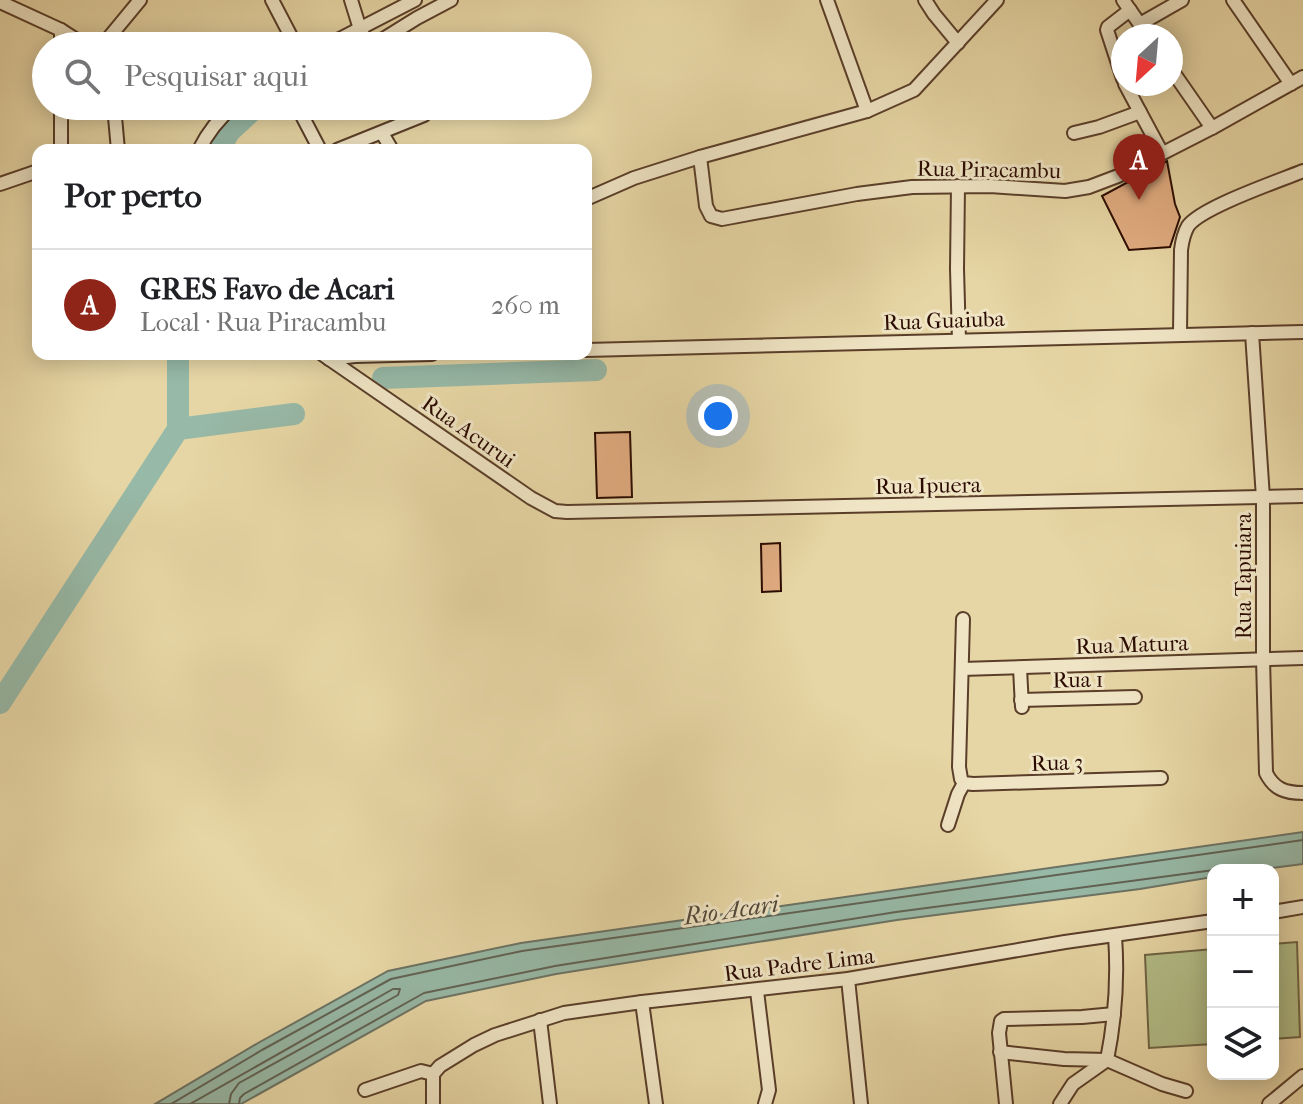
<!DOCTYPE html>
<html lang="pt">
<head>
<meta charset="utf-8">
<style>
  body { margin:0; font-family:"IM FELL French Canon",serif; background:#f2f2f2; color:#202124 }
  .controls { position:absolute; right:24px; bottom:24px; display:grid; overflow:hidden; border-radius:16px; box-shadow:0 4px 20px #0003 }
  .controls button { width:72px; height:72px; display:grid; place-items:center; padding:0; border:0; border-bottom:2px solid #e0e0e0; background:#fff; color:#202124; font:40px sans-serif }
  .compass { position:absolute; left:1111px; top:24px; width:72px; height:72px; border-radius:50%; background:#fff; box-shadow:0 4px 20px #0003; rotate:206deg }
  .you { position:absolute; left:718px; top:416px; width:28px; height:28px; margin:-20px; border:6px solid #fff; border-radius:50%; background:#1a73e8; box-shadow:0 0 0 12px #1a73e833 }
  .badge { display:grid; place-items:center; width:52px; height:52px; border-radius:50%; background:#8f2418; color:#fff; font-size:26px; font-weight:700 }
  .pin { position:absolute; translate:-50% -66px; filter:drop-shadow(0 2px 4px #0008) }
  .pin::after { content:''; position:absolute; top:42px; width:28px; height:24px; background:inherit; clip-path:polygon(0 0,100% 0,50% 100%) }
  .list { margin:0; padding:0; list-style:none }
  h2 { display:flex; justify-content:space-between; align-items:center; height:104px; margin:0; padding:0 32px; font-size:34px }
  h2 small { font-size:26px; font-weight:400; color:#757577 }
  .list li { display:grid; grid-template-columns:52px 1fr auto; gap:24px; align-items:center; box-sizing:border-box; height:112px; padding:0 32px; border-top:2px solid #e0e0e0 }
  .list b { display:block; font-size:30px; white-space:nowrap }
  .list p { margin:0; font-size:26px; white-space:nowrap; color:#757577 }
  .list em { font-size:26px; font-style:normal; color:#757577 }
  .icon { flex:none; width:44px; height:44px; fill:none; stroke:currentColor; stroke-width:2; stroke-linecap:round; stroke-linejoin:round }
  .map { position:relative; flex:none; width:1303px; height:1104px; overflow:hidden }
  .search { position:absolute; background:#fff; box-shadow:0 4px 20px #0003; left:32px; top:32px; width:560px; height:88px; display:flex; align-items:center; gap:20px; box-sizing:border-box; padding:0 28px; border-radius:44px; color:#757577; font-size:30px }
  .panel { position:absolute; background:#fff; box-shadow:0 4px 20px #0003; left:32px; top:144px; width:560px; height:216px; border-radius:16px }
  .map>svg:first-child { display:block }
  .green { fill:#b3be88; stroke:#6f6444; stroke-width:2 }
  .water { fill:#97b9a7; stroke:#6c7364; stroke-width:2 }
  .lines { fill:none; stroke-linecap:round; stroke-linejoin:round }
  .shore { stroke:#616254; stroke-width:2 }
  .river { stroke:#97b9a7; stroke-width:22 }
  .building { fill:#e0ab80; stroke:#2b0b00; stroke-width:2 }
  .minor-casing { stroke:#5a3e29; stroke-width:16 }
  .minor { stroke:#efe4c4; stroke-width:12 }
  .labels { text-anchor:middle; stroke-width:6; stroke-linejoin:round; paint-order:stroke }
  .street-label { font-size:22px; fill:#2b0b00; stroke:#efe4c4 }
  .water-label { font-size:24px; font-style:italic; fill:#51483a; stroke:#efe4c4 }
</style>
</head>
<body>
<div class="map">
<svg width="1303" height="1104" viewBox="0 0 1303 1104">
  <rect width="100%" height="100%" fill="#e7d6a5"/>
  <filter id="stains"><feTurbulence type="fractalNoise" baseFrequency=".0025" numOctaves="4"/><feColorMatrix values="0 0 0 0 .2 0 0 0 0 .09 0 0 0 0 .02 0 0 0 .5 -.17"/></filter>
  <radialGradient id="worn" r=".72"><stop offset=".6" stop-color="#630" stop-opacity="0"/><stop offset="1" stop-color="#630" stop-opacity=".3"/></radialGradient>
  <!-- green -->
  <g class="green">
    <path d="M1297,942l3,95 -27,2v-95z"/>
    <path d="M1213,949v95l-64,4 -4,-93z"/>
  </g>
  <!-- water -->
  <path class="water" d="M1303,832v32l-46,6h-44v7l-73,12 -243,31 -341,54 -130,27 -185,103h-86l103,-61 130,-72 133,-28z"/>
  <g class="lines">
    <!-- shore -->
    <g class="shore">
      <path d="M171,1104l91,-54 129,-71 131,-28 781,-111"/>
      <path d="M190,1104l203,-115h7l-2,6 -159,88 -8,11 -2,10"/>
      <path d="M239,1104l1,-6 4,-4 180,-101 131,-27 341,-54 318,-42"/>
    </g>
    <!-- river -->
    <g class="river">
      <path d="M219,150l10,-18 28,-26"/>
      <path d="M383,378l213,-8"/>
      <path d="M178,429l116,-15"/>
      <path d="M0,703l178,-274v-75"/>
    </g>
  </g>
  <!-- building -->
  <g class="building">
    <path d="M1167,161l8,43 5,13 -10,30 -41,3 -27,-54z"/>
    <path d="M630,432l2,65 -35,1 -2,-65z"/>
    <path d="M780,543l1,48 -19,1 -1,-48z"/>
  </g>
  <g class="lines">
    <defs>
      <g id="minor">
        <path d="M272,0l24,46"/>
        <path d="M351,0l9,29 9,17"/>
        <path d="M827,0l40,111"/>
        <path d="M925,0l9,14 24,29"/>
        <path d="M1123,0l25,36"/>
        <path d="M1233,0l58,84"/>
        <path d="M0,2l61,28 25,16"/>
        <path d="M1140,24l42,-24"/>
        <path d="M61,46v-16"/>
        <path d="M102,46l38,-46"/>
        <path d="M326,46l89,-46"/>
        <path d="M372,46l45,-28 34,-18"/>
        <path d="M1171,69l41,59"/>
        <path d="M1123,79l-16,-49 1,-3 22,-17"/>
        <path d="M1125,84l37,69"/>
        <path d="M114,106l4,44"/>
        <path d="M297,106l23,44"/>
        <path d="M382,133l10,17"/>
        <path d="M1074,133l25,-6 41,-15"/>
        <path d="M61,150v-44"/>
        <path d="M199,150c9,-18 20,-32 35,-44"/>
        <path d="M337,150l87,-35 6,-9"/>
        <path d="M700,157l6,49 5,10 11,3 135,-25 55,-7 78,-1 75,5 24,-4 29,-11 94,-48 91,-51"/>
        <path d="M0,184l38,-13"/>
        <path d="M958,186l-1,83 2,71"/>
        <path d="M586,199l48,-21 66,-21 167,-46 47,-21 83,-90"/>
        <path d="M1180,333l1,-83c1,-8 3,-17 7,-24 14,-19 91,-45 115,-55"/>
        <path d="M1252,333l11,165v161l3,114c8,16 19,20 37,20"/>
        <path d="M586,350l717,-18"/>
        <path d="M322,354l209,144 24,13 12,1 736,-16"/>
        <path d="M329,359l26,-3 77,-2"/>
        <path d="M963,619l-4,148 2,12 3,4 9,1 188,-6"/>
        <path d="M1020,668l2,39"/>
        <path d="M962,669l341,-11"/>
        <path d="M1021,700l114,-3"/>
        <path d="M948,825l10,-31 6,-11"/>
        <path d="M1273,912l30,-5"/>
        <path d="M848,979l13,125"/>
        <path d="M757,991l12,99 -4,14"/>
        <path d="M642,1002l14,102"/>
        <path d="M540,1020l10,84"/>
        <path d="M1000,1052l64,7 43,1 55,24 24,7"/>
        <path d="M365,1090l56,-19 12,3"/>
        <path d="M433,1104v-30l7,-8 34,-21 21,-10 69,-22 78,-11 206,-23 217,-37 148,-21"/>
        <path d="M1006,1104l-7,-71 2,-12 3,-2 78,-2 32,-3"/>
        <path d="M1060,1104l13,-20 34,-24c8,-40 11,-83 8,-124"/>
        <path d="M1269,1104l34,-28"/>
      </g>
    </defs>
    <!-- minor casing -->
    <use href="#minor" class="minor-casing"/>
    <!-- minor -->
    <use href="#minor" class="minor"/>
  </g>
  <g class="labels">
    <!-- street labels -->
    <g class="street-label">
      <text transform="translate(989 169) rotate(1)" y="8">Rua Piracambu</text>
      <text transform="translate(944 320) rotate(-2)" y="8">Rua Guaiuba</text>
      <text transform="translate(469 431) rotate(35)" y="8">Rua Acurui</text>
      <text transform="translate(928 485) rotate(-1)" y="8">Rua Ipuera</text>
      <text transform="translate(1243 576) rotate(-90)" y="8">Rua Tapuiara</text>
      <text transform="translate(1132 644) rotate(-2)" y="8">Rua Matura</text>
      <text transform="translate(1078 679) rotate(-1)" y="8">Rua 1</text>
      <text transform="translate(1057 762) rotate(-2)" y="8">Rua 3</text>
      <text transform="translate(799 964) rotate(-7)" y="8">Rua Padre Lima</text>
    </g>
    <!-- water labels -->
    <g class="water-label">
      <text transform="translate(731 910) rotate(-8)" y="8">Rio Acari</text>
    </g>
  </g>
  <rect width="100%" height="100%" filter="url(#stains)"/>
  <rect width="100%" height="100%" fill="url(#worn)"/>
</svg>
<div class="controls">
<button>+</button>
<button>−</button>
<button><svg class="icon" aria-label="layers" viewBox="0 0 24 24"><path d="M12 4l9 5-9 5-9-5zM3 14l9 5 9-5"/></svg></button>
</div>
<svg class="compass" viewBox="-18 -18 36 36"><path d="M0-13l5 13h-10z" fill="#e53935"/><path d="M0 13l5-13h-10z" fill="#757577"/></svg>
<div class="you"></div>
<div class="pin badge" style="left:1139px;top:200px">A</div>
<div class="search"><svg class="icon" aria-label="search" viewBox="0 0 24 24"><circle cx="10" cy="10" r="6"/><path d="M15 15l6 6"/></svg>Pesquisar aqui</div>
<section class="panel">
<h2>Por perto<small></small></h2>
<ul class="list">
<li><span class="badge">A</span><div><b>GRES Favo de Acari</b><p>Local · Rua Piracambu</p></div><em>260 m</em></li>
</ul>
</section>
</div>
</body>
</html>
